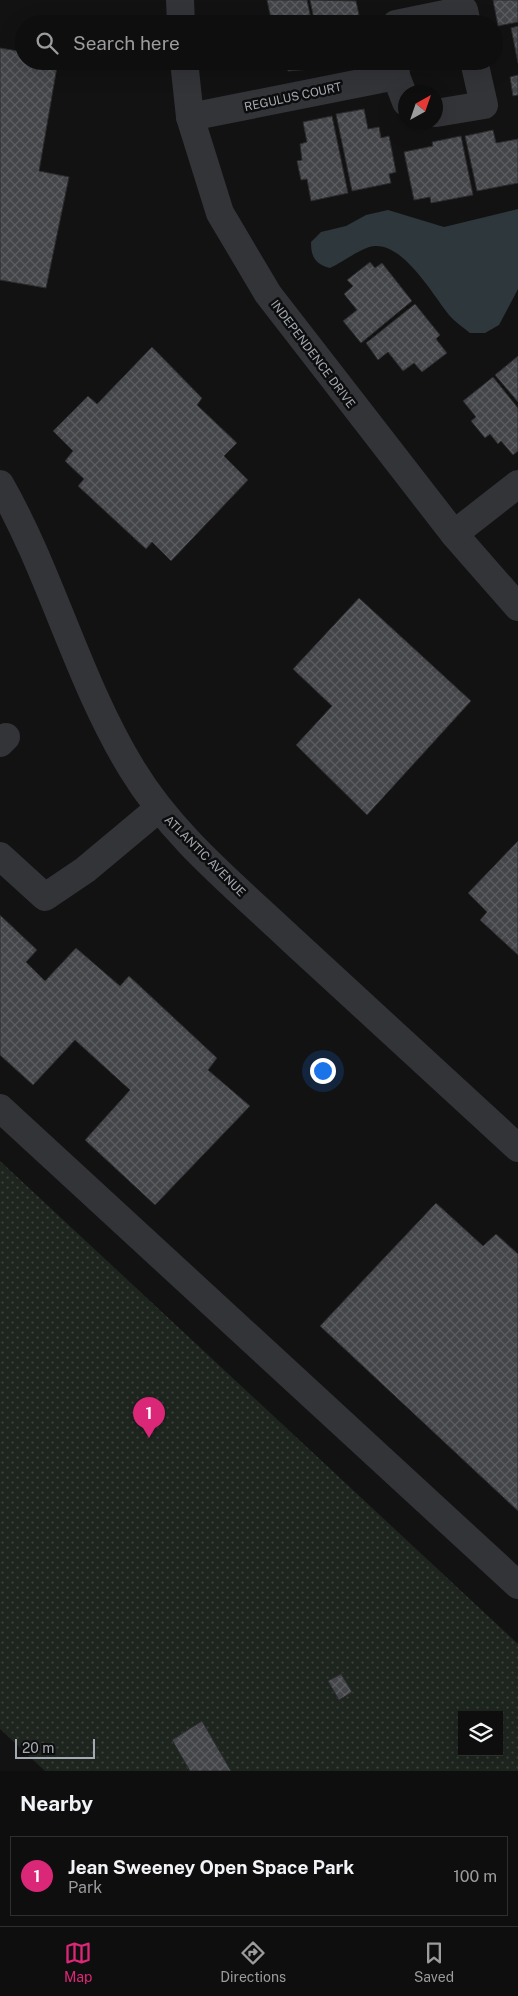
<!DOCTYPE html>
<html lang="en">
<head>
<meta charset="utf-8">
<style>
  body { margin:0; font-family:"Public Sans",sans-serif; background:#171717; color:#f1f3f6 }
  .controls { position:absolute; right:15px; bottom:15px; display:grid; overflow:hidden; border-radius:0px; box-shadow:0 5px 20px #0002 }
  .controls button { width:45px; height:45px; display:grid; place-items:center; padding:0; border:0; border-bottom:1px solid #2e2e2e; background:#0e0e0e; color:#f1f3f6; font:25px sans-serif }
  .compass { position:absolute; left:398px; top:85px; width:45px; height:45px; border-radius:50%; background:#0e0e0e; box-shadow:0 5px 20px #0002; rotate:40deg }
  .scale { position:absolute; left:15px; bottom:12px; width:80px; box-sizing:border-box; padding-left:5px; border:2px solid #a4aab2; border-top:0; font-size:14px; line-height:18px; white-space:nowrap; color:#a4aab2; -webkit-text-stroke:4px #0d0d0e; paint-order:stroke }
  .you { position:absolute; left:322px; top:1070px; width:18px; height:18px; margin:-12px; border:4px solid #fff; border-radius:50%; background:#1a73e8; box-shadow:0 0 0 8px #1a73e833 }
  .badge { display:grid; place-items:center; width:32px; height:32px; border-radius:50%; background:#db2777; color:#fff; font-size:16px; font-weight:700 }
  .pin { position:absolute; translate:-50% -41px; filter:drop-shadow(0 1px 2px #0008) }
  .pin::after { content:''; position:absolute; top:26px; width:18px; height:15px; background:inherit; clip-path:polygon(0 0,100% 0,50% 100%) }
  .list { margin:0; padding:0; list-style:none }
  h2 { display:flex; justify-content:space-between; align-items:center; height:65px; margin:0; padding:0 20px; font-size:21px }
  h2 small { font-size:16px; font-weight:400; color:#9b9c9e }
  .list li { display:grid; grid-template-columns:32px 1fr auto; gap:15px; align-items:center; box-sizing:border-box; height:80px; margin:0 10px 10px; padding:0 10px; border:1px solid #2e2e2e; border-radius:0px }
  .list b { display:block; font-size:19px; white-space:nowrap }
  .list p { margin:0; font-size:16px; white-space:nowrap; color:#9b9c9e }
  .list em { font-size:16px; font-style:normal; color:#9b9c9e }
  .icon { flex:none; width:28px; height:28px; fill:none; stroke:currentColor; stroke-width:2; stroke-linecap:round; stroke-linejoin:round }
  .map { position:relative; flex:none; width:518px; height:1771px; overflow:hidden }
  .search { position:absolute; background:#0e0e0e; box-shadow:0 5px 20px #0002; left:15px; right:15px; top:15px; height:55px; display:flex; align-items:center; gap:12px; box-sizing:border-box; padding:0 18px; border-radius:28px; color:#9b9c9e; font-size:19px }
  .sheet { height:155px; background:#0e0e0e }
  nav { display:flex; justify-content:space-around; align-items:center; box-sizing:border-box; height:70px; border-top:1px solid #2e2e2e; background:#0e0e0e; font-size:14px; color:#9b9c9e }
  nav a { display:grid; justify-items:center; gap:2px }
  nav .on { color:#db2777 }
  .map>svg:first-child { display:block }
  .park { fill:url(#park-dots); fill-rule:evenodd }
  .water { fill:#2e373c }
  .building { fill:url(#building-cross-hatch); stroke:#2c2c2f }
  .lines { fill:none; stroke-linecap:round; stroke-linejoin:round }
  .minor { stroke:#333438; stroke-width:28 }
  .labels { text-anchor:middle; stroke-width:5; stroke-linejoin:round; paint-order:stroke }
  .street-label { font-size:12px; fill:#a4aab2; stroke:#0d0d0e }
</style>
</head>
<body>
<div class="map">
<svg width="518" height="1771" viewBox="0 0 518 1771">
  <defs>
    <pattern id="park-dots" width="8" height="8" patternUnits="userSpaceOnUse" patternTransform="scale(1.25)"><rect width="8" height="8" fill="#1e251f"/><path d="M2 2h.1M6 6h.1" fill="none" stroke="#3c423d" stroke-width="1.8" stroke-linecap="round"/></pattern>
    <pattern id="building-cross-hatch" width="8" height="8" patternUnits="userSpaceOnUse" patternTransform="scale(1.25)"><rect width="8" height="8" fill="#434548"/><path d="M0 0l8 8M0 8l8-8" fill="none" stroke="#5b5d60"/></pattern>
  </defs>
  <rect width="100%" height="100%" fill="#121213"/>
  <!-- park -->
  <path class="park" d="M0,1161l518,483v127h-473l-45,-42zM462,1715h37v37h-37z"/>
  <!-- water -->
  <path class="water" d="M518,209v80l-19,36 -14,8h-15c-7,-6 -15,-11 -21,-18 -16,-20 -45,-71 -74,-69 -11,0 -34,17 -45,22 -15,-4 -19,-11 -19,-26l10,-10 25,-6 20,-11 22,-5 56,17z"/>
  <!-- building -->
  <g class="building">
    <path d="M267,0h40l5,24h-47v-4l6,-1z"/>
    <path d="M310,0l46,1 4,19 -4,1v3h-41z"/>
    <path d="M493,0h25v22l-20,4z"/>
    <path d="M518,26v37l-7,-35z"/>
    <path d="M0,48l24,4v9h34l-19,110 30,6 -23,111 -46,-8z"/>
    <path d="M286,61h33l2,7 -33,3z"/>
    <path d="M518,75v20l-5,1 -3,-19z"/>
    <path d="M364,109l4,20 11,-2 2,11 8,-2 7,36 -7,2 2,9 -39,8 -16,-77z"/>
    <path d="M332,116l16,77 -37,8 -4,-22 -6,1 -4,-19 5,-1 -2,-16 7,-2 -4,-20z"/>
    <path d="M493,130l3,13 22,-4v44l-41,8 -12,-55z"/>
    <path d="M461,136l12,59 -42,8 -1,-6 -16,3 -10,-48 29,-6 -1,-4z"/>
    <path d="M370,262l5,6 7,-5 30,38 -51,42 -18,-22 14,-11 -13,-16 9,-8 -6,-6z"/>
    <path d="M415,304l25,31 -4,4 11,14 -25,19 -8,-9 -11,8 -15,-19 -10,8 -12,-17z"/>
    <path d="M152,347l50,51 -5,7 40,38 -13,13 24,24 -77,81 -19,-19 -6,7 -68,-63 6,-7 -19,-18 8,-10 -20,-20 35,-35 9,8z"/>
    <path d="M518,356v46l-23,-27z"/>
    <path d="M493,377l25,31v43l-5,4 -12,-14 -3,3 -8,-10 -5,4 -14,-17 5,-4 -13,-16z"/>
    <path d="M359,598l112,103 -104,114 -71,-70 36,-39 -39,-37z"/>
    <path d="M518,841v114l-38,-35 7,-8 -19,-19z"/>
    <path d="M0,915l37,35 -11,12 19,19 31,-33 44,38 9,-10 88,82 -9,12 42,36 -95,99 -70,-65 45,-50 -55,-50 -42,45 -33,-30z"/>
    <path d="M436,1203l47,43 13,-12 22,20v257l-198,-185z"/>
    <path d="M341,1674l11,18 -13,8 -11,-19z"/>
    <path d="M202,1721l29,50h-41l-18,-31z"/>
  </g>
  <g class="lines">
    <!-- minor -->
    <g class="minor">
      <path d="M180,0l1,24"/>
      <path d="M396,24l68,-14 3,14"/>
      <path d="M184,61l6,56 30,96 48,81 186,240 64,73"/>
      <path d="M395,61l1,15 10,26"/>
      <path d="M436,113l48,-8 -10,-44"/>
      <path d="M190,117l206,-41"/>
      <path d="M0,484c52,91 77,195 132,285 41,68 104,118 161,172 75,69 150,138 225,207"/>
      <path d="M454,534l64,-50"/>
      <path d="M0,743l6,-6"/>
      <path d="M0,856l45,41 40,-27 73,-61"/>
      <path d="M0,1108l518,477"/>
    </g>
  </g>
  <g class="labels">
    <!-- street labels -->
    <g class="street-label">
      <text transform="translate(293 97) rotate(-12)" y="4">REGULUS COURT</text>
      <text transform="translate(313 354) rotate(53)" y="4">INDEPENDENCE DRIVE</text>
      <text transform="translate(205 856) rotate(45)" y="4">ATLANTIC AVENUE</text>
    </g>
  </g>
</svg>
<div class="controls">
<button><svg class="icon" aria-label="layers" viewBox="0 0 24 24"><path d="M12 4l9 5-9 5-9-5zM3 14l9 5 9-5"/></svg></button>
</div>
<svg class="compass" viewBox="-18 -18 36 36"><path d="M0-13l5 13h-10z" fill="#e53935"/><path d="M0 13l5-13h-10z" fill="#9b9c9e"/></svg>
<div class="scale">20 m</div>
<div class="you"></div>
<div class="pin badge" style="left:149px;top:1438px">1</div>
<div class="search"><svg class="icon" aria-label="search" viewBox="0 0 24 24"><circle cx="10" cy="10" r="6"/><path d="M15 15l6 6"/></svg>Search here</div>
</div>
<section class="sheet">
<h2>Nearby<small></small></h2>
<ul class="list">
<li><span class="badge">1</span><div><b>Jean Sweeney Open Space Park</b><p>Park</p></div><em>100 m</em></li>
</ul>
</section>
<nav>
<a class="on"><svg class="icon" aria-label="map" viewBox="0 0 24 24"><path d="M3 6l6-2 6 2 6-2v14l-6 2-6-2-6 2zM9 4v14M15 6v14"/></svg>Map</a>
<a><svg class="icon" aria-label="directions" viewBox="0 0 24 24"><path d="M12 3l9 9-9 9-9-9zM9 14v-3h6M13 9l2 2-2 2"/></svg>Directions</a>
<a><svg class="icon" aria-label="saved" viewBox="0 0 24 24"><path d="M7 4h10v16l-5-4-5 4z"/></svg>Saved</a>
</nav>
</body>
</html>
